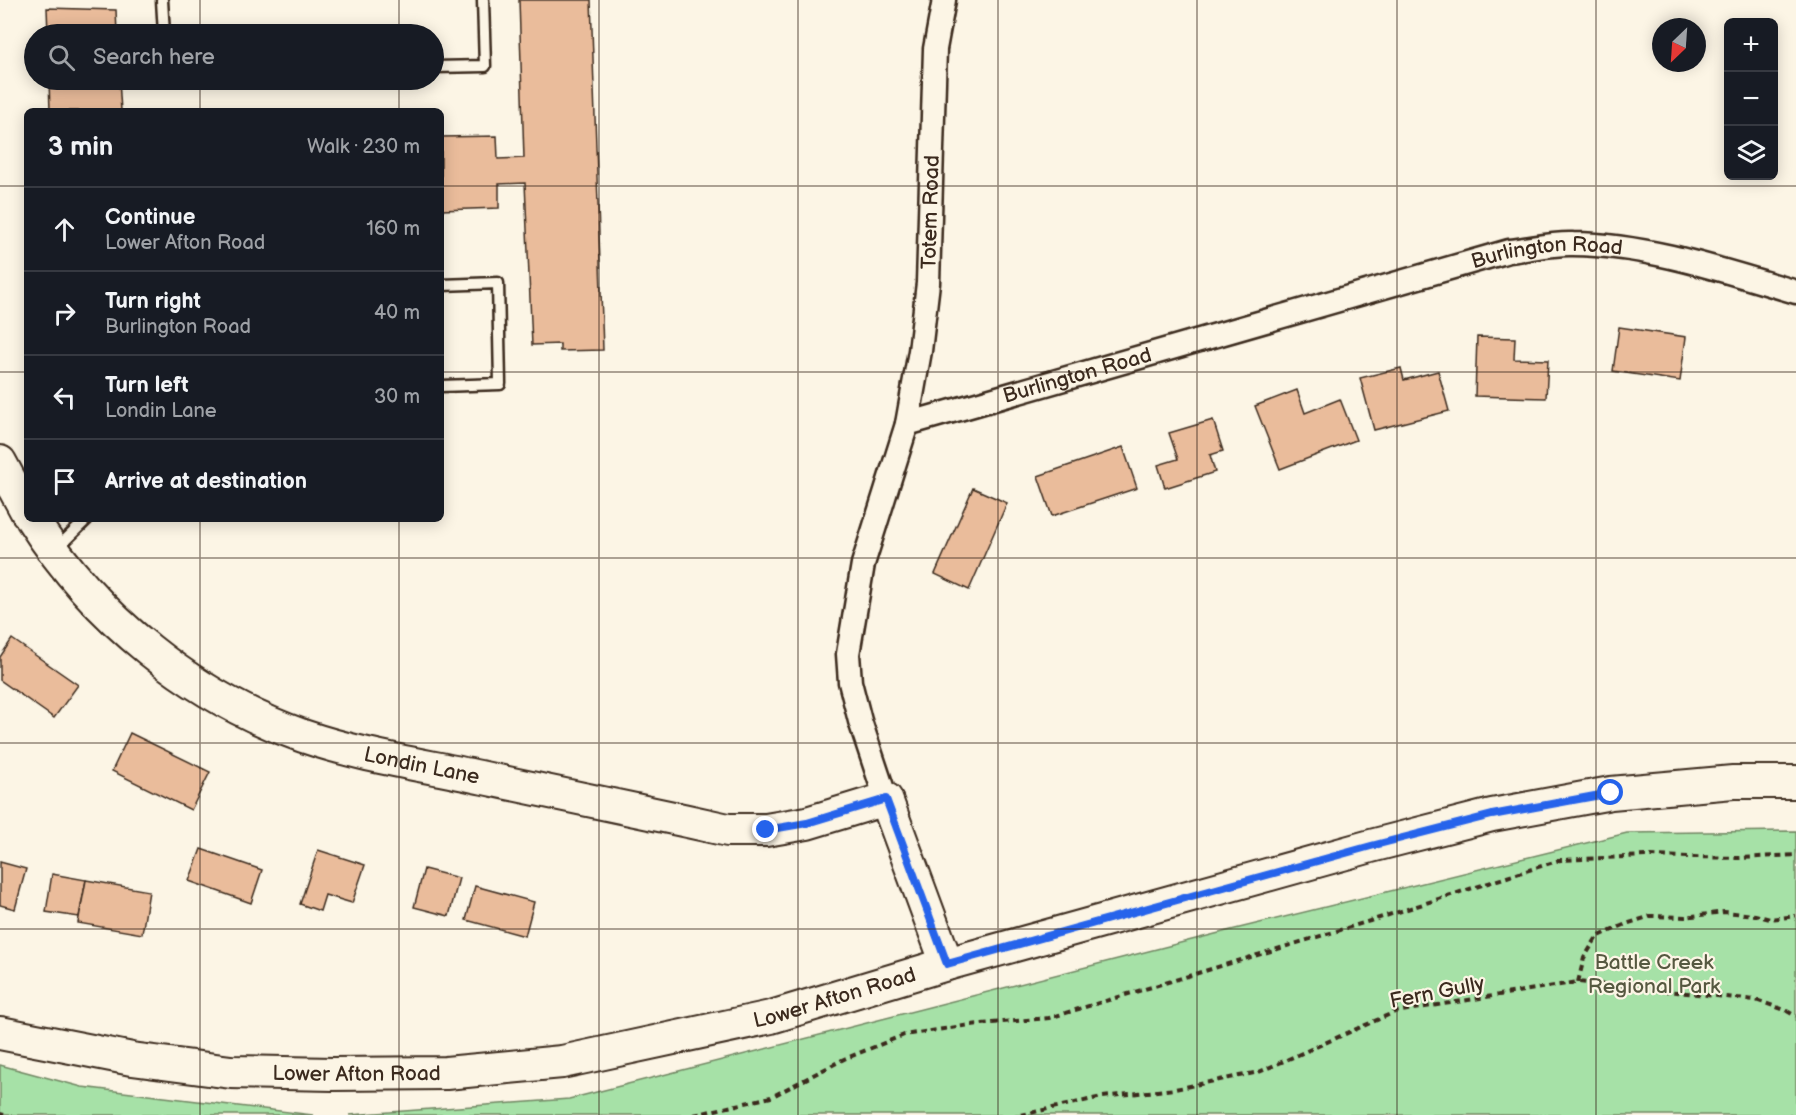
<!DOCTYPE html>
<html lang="en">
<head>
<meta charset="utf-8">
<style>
  body { margin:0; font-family:"Balsamiq Sans",sans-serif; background:#20242c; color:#f1f3f6 }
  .controls { position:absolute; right:18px; top:18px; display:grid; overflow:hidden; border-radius:9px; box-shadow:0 3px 15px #0003 }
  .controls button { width:54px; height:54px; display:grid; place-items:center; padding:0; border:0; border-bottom:2px solid #363941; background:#171b24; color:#f1f3f6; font:30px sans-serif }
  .compass { position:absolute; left:1652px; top:18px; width:54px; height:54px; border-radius:50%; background:#171b24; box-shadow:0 3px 15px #0003; rotate:205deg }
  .stop { position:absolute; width:18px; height:18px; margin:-14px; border:4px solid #2563eb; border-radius:50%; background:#fff }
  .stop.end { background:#2563eb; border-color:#fff; box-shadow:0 2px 6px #0008 }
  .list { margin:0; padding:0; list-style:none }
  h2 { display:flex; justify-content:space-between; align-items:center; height:78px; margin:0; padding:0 24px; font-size:26px }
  h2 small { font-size:20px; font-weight:400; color:#9ea1a6 }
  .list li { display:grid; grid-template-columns:39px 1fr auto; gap:18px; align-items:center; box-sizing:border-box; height:84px; padding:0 24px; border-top:2px solid #363941 }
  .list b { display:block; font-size:22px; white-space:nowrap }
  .list p { margin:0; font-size:20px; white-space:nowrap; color:#9ea1a6 }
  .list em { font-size:20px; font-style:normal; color:#9ea1a6 }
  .icon { flex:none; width:33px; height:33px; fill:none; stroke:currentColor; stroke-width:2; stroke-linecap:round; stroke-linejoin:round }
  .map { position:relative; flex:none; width:1796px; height:1115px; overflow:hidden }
  .search { position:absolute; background:#171b24; box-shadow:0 3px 15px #0003; left:24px; top:24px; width:420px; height:66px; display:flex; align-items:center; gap:15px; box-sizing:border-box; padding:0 21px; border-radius:33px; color:#9ea1a6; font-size:22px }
  .panel { position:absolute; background:#171b24; box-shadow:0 3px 15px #0003; left:24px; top:108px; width:420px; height:414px; border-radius:9px }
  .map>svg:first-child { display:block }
  .green { fill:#a6e1a7; stroke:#708662; stroke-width:1.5 }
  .building { fill:#eabc9b; stroke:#3b2a1e; stroke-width:1.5 }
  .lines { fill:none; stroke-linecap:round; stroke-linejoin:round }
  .lane-casing { stroke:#3b2a1e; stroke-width:15 }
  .street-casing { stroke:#3b2a1e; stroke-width:27 }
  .secondary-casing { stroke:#3b2a1e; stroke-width:36 }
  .path { stroke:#3b2a1e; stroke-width:4; stroke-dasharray:6 4.5; stroke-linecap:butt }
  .lane { stroke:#fcf5e5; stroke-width:10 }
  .street { stroke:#fcf5e5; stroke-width:22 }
  .secondary { stroke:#fcf5e5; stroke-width:32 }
  .route { stroke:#2563eb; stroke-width:8 }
  .grid { fill:none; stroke:#3b2a1e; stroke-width:1.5; stroke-opacity:0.55 }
  .labels { text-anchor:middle; stroke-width:4.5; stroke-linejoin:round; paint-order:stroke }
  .street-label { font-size:21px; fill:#3b2a1e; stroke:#fcf5e5 }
  .park-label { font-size:21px; fill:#565840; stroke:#fcf5e5 }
</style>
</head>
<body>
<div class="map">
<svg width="1796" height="1115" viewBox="0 0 1796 1115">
  <rect width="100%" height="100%" fill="#fcf5e5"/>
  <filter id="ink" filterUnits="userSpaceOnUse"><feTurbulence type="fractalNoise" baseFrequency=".0167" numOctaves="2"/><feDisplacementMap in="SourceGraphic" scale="12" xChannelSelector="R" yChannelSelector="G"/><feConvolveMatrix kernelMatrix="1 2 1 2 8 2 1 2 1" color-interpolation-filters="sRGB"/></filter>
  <g filter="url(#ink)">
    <!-- green -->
    <g class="green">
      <path d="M1796,831v284h-1447l220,-16 658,-168 400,-98z"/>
      <path d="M0,1065l82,22 231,28h-313z"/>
    </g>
    <!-- building -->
    <g class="building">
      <path d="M519,0h72l12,350 -43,1v-7l-28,1 -7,-162 -26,1v24l-58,2v-73l56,-1 1,23 26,-1z"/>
      <path d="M47,8l69,2 1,24h-69z"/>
      <path d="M49,80h70l2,31h-71z"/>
      <path d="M1619,327l67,10 -6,44 -67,-10z"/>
      <path d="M1477,337l38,1 -1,21 34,1 -2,38 -71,-2z"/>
      <path d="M1401,368l3,12 34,-9 11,40 -75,19 -14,-52z"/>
      <path d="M1297,390l8,23 35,-14 16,41 -76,29 -25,-63z"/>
      <path d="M1213,420l10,31 -13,4 5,17 -50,16 -7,-23 20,-6 -9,-26z"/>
      <path d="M1123,447l14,41 -85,28 -14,-40z"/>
      <path d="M973,488l34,15 -38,87 -34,-16z"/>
      <path d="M12,639l66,46 -24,33 -54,-38v-23z"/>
      <path d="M130,733l80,39 -19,38 -79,-39z"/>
      <path d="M201,849l61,21 -11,33 -62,-22z"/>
      <path d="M318,850l47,15 -13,38 -27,-8 -5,16 -20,-7z"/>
      <path d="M0,862l26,7 -11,40 -15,-4z"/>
      <path d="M424,869l35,9 -10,38 -35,-9z"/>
      <path d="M52,874l34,6 -7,37 -33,-5z"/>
      <path d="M86,880l63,11 -7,43 -64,-11z"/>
      <path d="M475,886l59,16 -9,34 -59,-16z"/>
    </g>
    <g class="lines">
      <defs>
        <g id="lane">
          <path d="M162,0l2,34"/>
          <path d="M434,67l51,-1 -2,-66"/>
          <path d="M441,285l57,-2 2,101 -59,2"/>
          <path d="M55,550l32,-31"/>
        </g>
        <g id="street">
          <path id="s1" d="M907,424l602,-173c21,-2 43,-8 64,-7 76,1 151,27 223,48"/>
          <path id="s2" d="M886,799l-26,-78 -10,-39 -2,-28 15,-90 44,-140 13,-73 8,-68 7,-234 9,-49"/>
        </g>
        <g id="secondary">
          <path d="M0,462l27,50"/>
          <path id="s3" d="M32,519c63,99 160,178 271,217 58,20 121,29 181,42 82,17 163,34 244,52h38l41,-7 79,-24 61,165"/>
          <path id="s4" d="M0,1033l132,26 99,13 102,2 113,-1 116,-11 209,-45 176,-53 424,-118 121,-31 119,-22 122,-11h63"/>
        </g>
      </defs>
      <!-- lane casing -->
      <use href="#lane" class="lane-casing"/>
      <!-- street casing -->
      <use href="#street" class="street-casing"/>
      <!-- secondary casing -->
      <use href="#secondary" class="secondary-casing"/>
      <!-- path -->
      <g class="path">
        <path d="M1578,982l6,-24 13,-21 29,-13 25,-8 34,1 39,-5 31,3 15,4 26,-3"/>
        <path d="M0,1114l4,1"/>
        <path d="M694,1115l77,-18 73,-38 60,-24 66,-10 79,-7 321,-97 190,-61 85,-4 95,2 56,-3"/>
        <path d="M1021,1115l81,-18 73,-8 84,-17 136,-60 183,-30 178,18 29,10 11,6"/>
      </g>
      <!-- lane -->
      <use href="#lane" class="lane"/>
      <!-- street -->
      <use href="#street" class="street"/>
      <!-- secondary -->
      <use href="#secondary" class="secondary"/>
    </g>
  </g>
  <g class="lines" filter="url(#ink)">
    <!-- route -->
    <path class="route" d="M766,830l41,-7 79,-24 61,165 424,-118 121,-31 119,-22"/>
  </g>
  <!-- grid -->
  <path class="grid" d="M200,0v34M399,0v34M599,0v1115M798,0v1115M998,0v1115M1197,0v1115M1397,0v1115M1596,0v1115M200,80v31M399,80v31M0,186h27M441,186h1355M0,372h27M441,372h1355M200,519v596M399,519v596M0,558h1796M0,743h1796M0,929h1796"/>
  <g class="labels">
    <!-- street labels -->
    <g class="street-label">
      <text dy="7" stroke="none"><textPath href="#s2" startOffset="602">Totem Road</textPath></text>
      <text dy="7" stroke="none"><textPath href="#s1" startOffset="664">Burlington Road</textPath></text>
      <text dy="7" stroke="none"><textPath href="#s1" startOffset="177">Burlington Road</textPath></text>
      <text dy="7" stroke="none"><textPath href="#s3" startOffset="476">Londin Lane</textPath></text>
      <text transform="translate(1437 992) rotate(-11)" y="7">Fern Gully</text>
      <text dy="7" stroke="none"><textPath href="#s4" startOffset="846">Lower Afton Road</textPath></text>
      <text dy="7" stroke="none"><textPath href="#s4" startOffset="360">Lower Afton Road</textPath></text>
    </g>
    <!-- park labels -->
    <g class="park-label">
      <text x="1654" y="969">Battle Creek<tspan x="1654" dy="24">Regional Park</tspan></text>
    </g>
  </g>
</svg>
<div class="controls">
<button>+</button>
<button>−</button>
<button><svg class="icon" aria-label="layers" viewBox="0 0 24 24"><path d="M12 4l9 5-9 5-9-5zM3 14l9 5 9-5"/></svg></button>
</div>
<svg class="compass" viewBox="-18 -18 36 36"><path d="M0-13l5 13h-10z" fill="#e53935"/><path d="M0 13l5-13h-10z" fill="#9ea1a6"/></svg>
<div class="stop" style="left:1611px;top:793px"></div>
<div class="stop end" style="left:766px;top:830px"></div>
<div class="search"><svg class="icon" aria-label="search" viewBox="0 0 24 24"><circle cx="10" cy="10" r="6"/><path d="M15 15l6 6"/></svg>Search here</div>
<section class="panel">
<h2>3 min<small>Walk · 230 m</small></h2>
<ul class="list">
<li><svg class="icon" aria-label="ahead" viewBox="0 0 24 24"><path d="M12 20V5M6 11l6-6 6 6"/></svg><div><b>Continue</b><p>Lower Afton Road</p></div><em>160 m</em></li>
<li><svg class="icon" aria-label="right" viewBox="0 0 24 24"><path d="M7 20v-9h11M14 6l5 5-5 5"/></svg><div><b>Turn right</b><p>Burlington Road</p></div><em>40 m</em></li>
<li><svg class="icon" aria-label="left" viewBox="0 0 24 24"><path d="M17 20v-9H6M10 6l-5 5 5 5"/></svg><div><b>Turn left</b><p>Londin Lane</p></div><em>30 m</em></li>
<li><svg class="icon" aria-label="arrive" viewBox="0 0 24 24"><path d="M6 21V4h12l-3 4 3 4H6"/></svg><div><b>Arrive at destination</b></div></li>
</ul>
</section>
</div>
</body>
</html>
